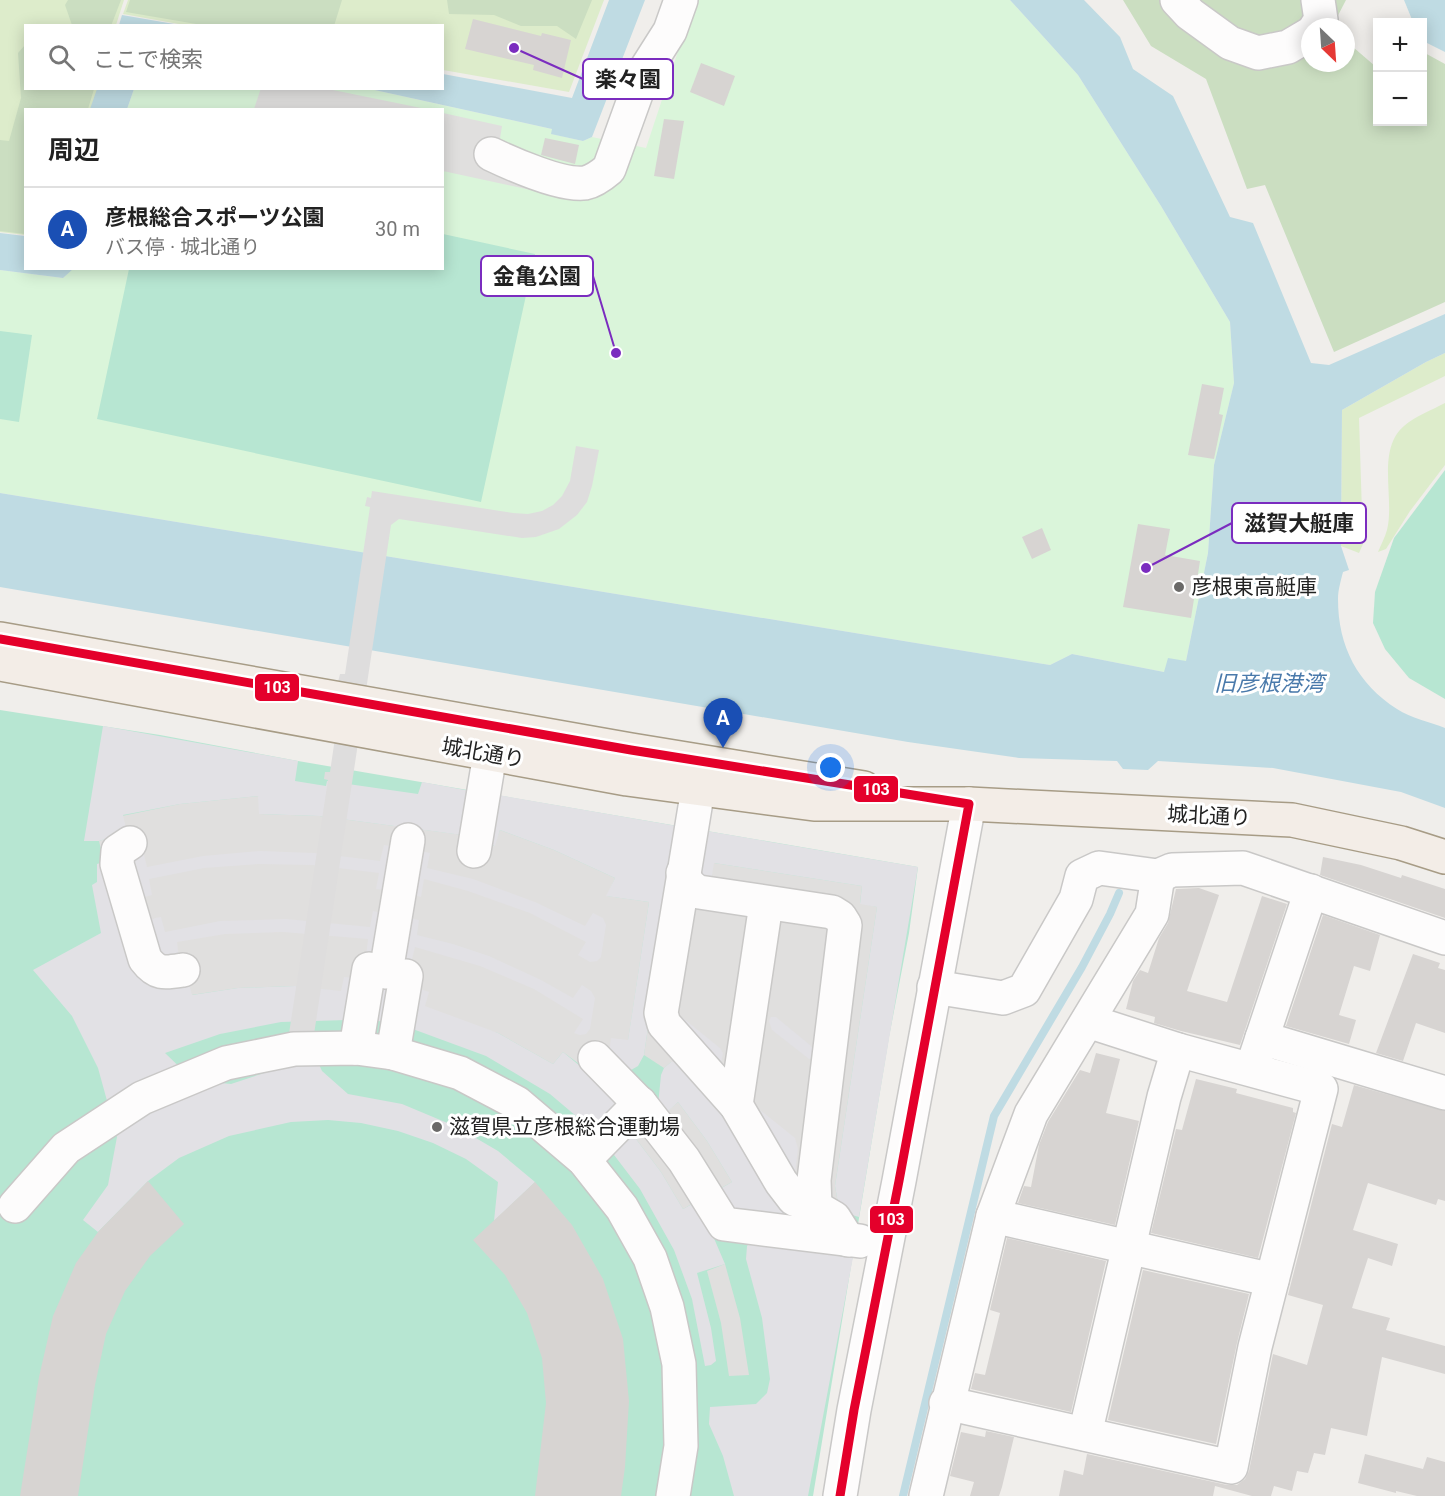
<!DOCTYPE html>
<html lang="ja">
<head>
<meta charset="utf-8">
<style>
  body { margin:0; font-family:Roboto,"Noto Sans JP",sans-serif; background:#f6f6f6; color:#222 }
  .controls { position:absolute; right:18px; top:18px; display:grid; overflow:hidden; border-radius:0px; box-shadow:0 3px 15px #0003 }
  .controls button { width:54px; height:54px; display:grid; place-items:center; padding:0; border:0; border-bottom:2px solid #e0e0e0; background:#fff; color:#222; font:30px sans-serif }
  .compass { position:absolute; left:1301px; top:18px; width:54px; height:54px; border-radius:50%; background:#fff; box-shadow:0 3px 15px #0003; rotate:155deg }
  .you { position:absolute; left:831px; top:768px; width:21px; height:21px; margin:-15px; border:4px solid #fff; border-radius:50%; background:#1a73e8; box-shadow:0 0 0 9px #1a73e833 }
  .badge { display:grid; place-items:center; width:39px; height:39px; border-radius:50%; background:#db2777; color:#fff; font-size:20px; font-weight:700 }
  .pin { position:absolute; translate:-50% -50px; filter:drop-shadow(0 2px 3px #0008) }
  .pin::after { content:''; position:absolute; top:32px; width:21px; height:18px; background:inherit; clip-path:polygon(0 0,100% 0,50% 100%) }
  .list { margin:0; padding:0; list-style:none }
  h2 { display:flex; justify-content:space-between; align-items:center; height:78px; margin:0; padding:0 24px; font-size:26px }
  h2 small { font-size:20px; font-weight:400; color:#767676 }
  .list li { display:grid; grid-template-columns:39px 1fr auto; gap:18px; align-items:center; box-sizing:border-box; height:84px; padding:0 24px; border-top:2px solid #e0e0e0 }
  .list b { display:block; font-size:22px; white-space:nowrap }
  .list p { margin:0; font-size:20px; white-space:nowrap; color:#767676 }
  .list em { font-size:20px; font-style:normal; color:#767676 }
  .icon { flex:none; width:33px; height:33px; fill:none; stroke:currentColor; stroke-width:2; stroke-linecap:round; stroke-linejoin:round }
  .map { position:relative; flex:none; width:1445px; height:1496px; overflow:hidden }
  .search { position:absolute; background:#fff; box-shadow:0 3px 15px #0003; left:24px; top:24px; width:420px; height:66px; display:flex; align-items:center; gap:15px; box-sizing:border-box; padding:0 21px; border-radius:0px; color:#767676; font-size:22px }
  .panel { position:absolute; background:#fff; box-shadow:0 3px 15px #0003; left:24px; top:108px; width:420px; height:162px; border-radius:0px }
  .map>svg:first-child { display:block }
  .grass { fill:#ddeccb }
  .forest { fill:#cbdec1 }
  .park { fill:#daf5da }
  .pitch { fill:#b7e6d2 }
  .parking { fill:#e0dfde }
  .plaza { fill:#e2e1e5 }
  .water { fill:#bfdbe3 }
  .pier { fill:#dedddd }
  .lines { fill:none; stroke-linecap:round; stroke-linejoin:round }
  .stream { stroke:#bfdbe3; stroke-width:8 }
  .building { fill:#d7d4d2 }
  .minor-casing { stroke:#c9c8c7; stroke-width:36 }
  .major-casing { stroke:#a79c86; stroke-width:36 }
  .minor { stroke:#fdfcfc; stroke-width:33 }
  .major { stroke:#f3ede7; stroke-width:33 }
  .bus-1-casing { stroke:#fff; stroke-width:14 }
  .bus-1 { stroke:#e4002b; stroke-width:9 }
  .poi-dot { fill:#6a6968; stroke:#fff; stroke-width:2 }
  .labels { text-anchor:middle; stroke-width:6; stroke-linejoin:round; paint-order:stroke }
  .poi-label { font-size:21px; fill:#222; stroke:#fff; text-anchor:start }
  .street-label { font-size:21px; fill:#222; stroke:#fff }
  .water-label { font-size:22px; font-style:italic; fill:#4a7aab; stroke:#fff }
  .leader { fill:none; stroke:#7b2cbf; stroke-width:2 }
  .callout-dot { fill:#7b2cbf; stroke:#fff; stroke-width:2 }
  .callout { fill:#fff; stroke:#7b2cbf; stroke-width:2 }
  .callout-label { font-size:22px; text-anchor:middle; font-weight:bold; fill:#222 }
  .line-badge { stroke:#fff; stroke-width:2 }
  .badge-label { font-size:16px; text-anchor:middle; font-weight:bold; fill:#fff }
</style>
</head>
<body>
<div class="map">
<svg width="1445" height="1496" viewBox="0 0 1445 1496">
  <rect width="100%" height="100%" fill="#f0eeeb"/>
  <!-- grass -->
  <g class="grass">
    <path d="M0,0h124l-8,25 -90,1v62l72,1 -7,20 -65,1 -1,125 -25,-3z"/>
    <path d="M128,0h476l-35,92 -126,-22 -1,-44h-252l-67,-12z"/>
    <path d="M1445,353v23l-86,42 4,126 -4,9 -18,-7 1,-136 84,-48z"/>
    <path d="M1445,403v62l-35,46 -24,38 -8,3c3,-7 7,-15 9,-22 8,-31 -11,-80 17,-104 11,-10 28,-16 41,-23z"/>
  </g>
  <!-- forest -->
  <g class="forest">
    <path d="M68,0h53l-10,26 -39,-1 -7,-20z"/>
    <path d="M130,0h212l-8,26 -132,-1 -76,-13z"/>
    <path d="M447,0h145l-16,39 -19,-13h-36l-27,-11 -45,-1z"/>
    <path d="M1123,0h223l-14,27h-22v36h36v-22l29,25 2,-3 1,59h44l1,-70 22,12v238l-111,50 -69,-167 -18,4 -41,-110 -55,-33z"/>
    <path d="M25,45l1,43 68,1 -6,20 -62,1 -1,124 -25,-3v-91l9,1 12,-43 -3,-45z"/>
  </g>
  <!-- park -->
  <path class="park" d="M695,0h315l68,75 83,131 69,116 4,61 -20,82 -6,88 -22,108 -22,11 -92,-18 -22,11 -1050,-172v-223l63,8 10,-10h369v-158l-315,-1 7,-20h236l182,40v5l31,7 9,-4 54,11z"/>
  <!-- pitch -->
  <g class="pitch">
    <path d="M443,234l92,20 -54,248 -384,-83 32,-150 313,-1z"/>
    <path d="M0,331l32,4 -13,87 -19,-3z"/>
    <path d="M1445,470v229l-36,-21 -24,-29 -12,-26 2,-31 19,-54z"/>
    <path d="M0,710l160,25 138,26 620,106 -9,66 -20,104 -76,459h-813z"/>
  </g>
  <!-- parking -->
  <g class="parking">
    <path d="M261,88l67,1 98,20h-172z"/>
    <path d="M443,113l59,13 -3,19 73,42 5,13 -134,-29z"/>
    <path d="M259,796l1,18 59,2 167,22 8,8 6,-16 54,20 61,28 -8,18 42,6 -21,139 -42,28 -23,-17 -10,12 -55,-31 -156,-41 -47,-6 -57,2 -47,7 -87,-133 -5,-21 27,-9 -4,-16 58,-12z"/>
    <path d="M677,826l37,37 148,23 -2,17 17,4 -42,279 3,17 -15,21 -152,-162 -7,6 -20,-13z"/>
    <path d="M678,1102l29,39 25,41 -49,27 -22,-37 -25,-33z"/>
    <path d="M725,1264l15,54 9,57 -20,1 -8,-53 -14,-52z"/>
  </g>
  <!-- plaza -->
  <g class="plaza">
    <path d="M103,726l195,35 -3,20 31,5 1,-5 91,13 4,-12 54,10 -14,43 -143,-19 -60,-2 -1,-18 -78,8 -57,11 4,17 -28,9h-15z"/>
    <path d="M492,794l185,32 -33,229 -6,11 -7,4 -9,-1 -13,-15 2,-16 17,2 21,-138 -43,-6 9,-18 -61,-28 -54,-20 -5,16 -7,-3z"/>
    <path d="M701,830l217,37 -59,350 -7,-2 -14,-12 -3,-17 42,-279 -17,-3 2,-18 -148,-23 -3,18 -10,-2 -6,-11z"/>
    <path d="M384,845l6,1 4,4 -10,40 -8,-1 3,-16 -66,-8 -54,-1 -55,4 -55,11 3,16 -7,2 -6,-3 -9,-35 13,-8 4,16 56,-11 57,-5 55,2 65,8z"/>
    <path d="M420,851l10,2 -3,15 46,11 62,23 50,24 8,-13 10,5 3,7 -5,32 -4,4 -7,1 -12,-7 8,-13 -56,-29 -62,-22 -44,-12 -3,18 -7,-2z"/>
    <path d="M104,862l34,110 50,8 4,15 46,-7 57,-2 46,5 3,-14 11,1 -8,42 -66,2 -61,12 -55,19 28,27 38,4 33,-11 13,-14 36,-8 9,20 26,23 54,10 55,23 41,24 37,31 -41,39 4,-39 -32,-23 -33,-16 -35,-12 -37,-8 -33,-3 -37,2 -62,14 -50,22 -31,23 -50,51 -15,-12 25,-35 9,-48 -19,-69 -26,-52 -39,-46 68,-37 -9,-48 5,-3v-18z"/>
    <path d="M373,911l9,2 -3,39 -13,4 2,-17 -85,-7 -58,2 -48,8 2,16 -18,1 -12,-37 6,-4 6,-1 4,15 55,-11 66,-2 84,8z"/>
    <path d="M410,918l9,2 -2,15 36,9 36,12 52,24 32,18 9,-13 9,6 4,7 -5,31 -4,5 -6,1 -6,-2 9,-14 -49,-30 -54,-23 -65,-19 -4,16 -7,-1z"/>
    <path d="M392,985l-7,37 -13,-2 1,-33z"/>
    <path d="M417,988l12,4 -4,14 73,27 55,31 10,-12 57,47v6l-22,23 -9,-1 -39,-33 -64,-38 -76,-28z"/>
    <path d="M771,1017h5l34,28 4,6v7l-5,1 -37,-29 -3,-9z"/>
    <path d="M683,1018l37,30 3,5 -2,10 -4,1 -39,-45z"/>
    <path d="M680,1060l14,10 101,147 -58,-3 -19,-24 14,-8 -25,-41 -29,-39 -14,13 -6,-10 3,-30 3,-7 7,-6z"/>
    <path d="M760,1110l35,28 3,11 -3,24 -2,2 -37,-64z"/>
    <path d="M637,1122l11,7 -12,10 25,33 22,37 15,-8 27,63 -28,9 14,55 5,33 -5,4 -6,1 -13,-67 -18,-49 -34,-61 -29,-38z"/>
    <path d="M754,1238l100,14 -46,244h-74l-11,-40 -14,-32 1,-17 46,-3 11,-11 3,-14 -8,-61 -16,-59 1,-13z"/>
  </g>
  <!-- water -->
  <g class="water">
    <path d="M609,0h36l-53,137 -9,4 -32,-7 1,-5 -182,-40 72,-1 1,-14 129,24z"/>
    <path d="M1010,0h74l36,37 13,32 40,27 57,121 23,6 58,140 18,2 116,-51v39l-19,9 -84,48 -1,136 8,24 -6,2c-2,8 -5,18 -5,27 0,48 20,85 59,110 14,9 33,13 48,19v80l-44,-16 -128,-24 -115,-7 -10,9 -25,-1 -6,-8 -98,-3 -111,-16 -908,-155v-94l1050,172 22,-11 92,18 4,-14 18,3 22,-108 6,-88 20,-82 -4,-61 -69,-116 -83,-131z"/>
    <path d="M1404,0h41v52l-22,-11 -1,-19h-9z"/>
    <path d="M122,15l58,10h-61z"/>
    <path d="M97,89v-1l37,1 -7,20h-37z"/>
    <path d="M0,233l25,3 1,32 47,1 -10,9 -63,-8z"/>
  </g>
  <!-- pier -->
  <path class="pier" d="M576,446l23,4 -7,36 -5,16 -10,13 -18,14 -23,8 -14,1 -123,-19 -8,6 -78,516 -25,-1 40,-260 -4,-1 1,-7h5l13,-88 -5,-2 2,-8h5l25,-167 -5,-1 2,-9 4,1 1,-7 141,22 15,1 14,-3 11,-6 9,-9 8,-15z"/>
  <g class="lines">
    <!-- stream -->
    <path class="stream" d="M903,1496l91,-380 88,-149 28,-53 9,-21"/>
  </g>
  <!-- building -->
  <g class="building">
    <path d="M473,19l68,17 1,-3 29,7 -9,38 -29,-8 1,-5 -69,-16z"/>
    <path d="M701,63l34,13 -11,30 -34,-14z"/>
    <path d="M664,119l20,2 -10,58 -20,-3z"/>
    <path d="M545,138l34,7 -4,19 -34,-9z"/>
    <path d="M1202,384l22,4 -5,26 4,1 -9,44 -26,-4z"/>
    <path d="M1138,524l32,5 -5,26 35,6 -9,57 -68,-11z"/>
    <path d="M1042,528l9,22 -19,9 -10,-22z"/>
    <path d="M1323,857l38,8 40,13 1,-3 43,14v29l-125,-43z"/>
    <path d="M1199,888l20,7 -32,96 40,11 35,-106 25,8 -47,141 -59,-14 -27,-8 1,-6 -29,-8 7,-28 7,-11 8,3 11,-35 9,-15 8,-34z"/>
    <path d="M1323,915l57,20 -10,36 -16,-5 -15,49 17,5 -7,24 -63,-18z"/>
    <path d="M1413,954l27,9 -2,5 7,2v63l-29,-10 -13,38 -27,-8z"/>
    <path d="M1096,1053l24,6 -14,54 33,8 -24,104 -97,-22 6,-17 7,1 8,-42 9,-23 32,-52 10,3z"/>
    <path d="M1196,1079l41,10 -1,4 57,15v4l3,1 -38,145 -107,-25 25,-104 6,1z"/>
    <path d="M1354,1085l91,26v90l-7,-2 -2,6 -68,-22 -15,47 45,14 -6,22 -24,-8 -16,50 38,10 -4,12 59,16v28l-63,-17 -15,79 -36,-8 -6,27 -11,-2 -6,20 -11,-2 -5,20 -18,-5 -3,10h-19l-37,-10 -2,10h-154l5,-26 19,5 4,-21 140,31h10l8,-6 4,-8 24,-117 34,11 16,-60 -35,-10 44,-171 10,3z"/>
    <path d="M148,1181l36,43 -34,32 -25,35 -19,43 -11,51 -17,111h-58l19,-119 14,-61 23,-53 22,-31z"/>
    <path d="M535,1182l37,43 31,54 20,60 6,62 -4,66 -4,29h-86l11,-93 -4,-45 -15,-45 -22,-38 -32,-35z"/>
    <path d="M1007,1238l99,23 -35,151 -100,-23 4,-16 10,2 15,-62 -10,-3z"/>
    <path d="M1143,1270l106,24 -12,49 -21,101 -108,-24z"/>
    <path d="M986,1431l28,6 -12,50 -3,9h-29l4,-14 -24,-6 11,-44 24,5z"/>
    <path d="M1365,1454l58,15 4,-12 18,5v34h-28l-21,-5v2l-38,-10z"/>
  </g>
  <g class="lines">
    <defs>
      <g id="minor">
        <path d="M1177,0l13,14 40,29 28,10 30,-6 22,-13"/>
        <path d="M1316,27l5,-7 -3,-20"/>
        <path d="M491,154c21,10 71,32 94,29 9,-2 17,-8 24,-14l35,-97 26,-41 11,-31"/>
        <path d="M698,789l-37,224 3,11 72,81 45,77 13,17 21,8 19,11 14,22"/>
        <path d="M130,843l-12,8 -1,13 28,95c12,16 20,14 38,11"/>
        <path d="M474,851l16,-97"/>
        <path d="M683,873c3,9 7,15 16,19l133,20 8,5 5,8 -31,255 1,27"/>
        <path d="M386,972l22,-132"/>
        <path d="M934,987l69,11 21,-8 52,-91 6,-23 17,-8 59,8 14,-6 71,-2 202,70"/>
        <path d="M1262,1038l183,55"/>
        <path d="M356,1048l13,-79"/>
        <path d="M393,1053l13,-77"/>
        <path d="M595,1058l47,48 42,54 40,64 136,17"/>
        <path d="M1255,1059l56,-168"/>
        <path d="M736,1105l30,-201"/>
        <path d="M584,1160l56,-57"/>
        <path d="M15,1206l51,-58 76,-50 84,-35 68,-14 62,-1 37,5 67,20 57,30 67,57 38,48 28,50 17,49 12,57 2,82 -8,50"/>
        <path d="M993,1216l279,64"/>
        <path d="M946,1403l285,64 24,-120 66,-258 -143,-39 -90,-29"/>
        <path d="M1085,1434l79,-337 14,-47"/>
        <path d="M840,1496l14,-86 45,-229 70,-377"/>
        <path d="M926,1496l67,-280 38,-102 121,-200 6,-38"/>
      </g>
      <g id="major">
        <path d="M0,639l631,111 233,38"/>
        <path d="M0,664l627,115 187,25h155l323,16 109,23 44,14"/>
      </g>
    </defs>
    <!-- minor casing -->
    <use href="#minor" class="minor-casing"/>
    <!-- major casing -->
    <use href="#major" class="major-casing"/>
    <!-- minor -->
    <use href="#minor" class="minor"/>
    <!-- major -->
    <use href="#major" class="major"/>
    <defs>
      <path id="bus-1" d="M0,639l631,111 338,54 -70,377 -45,229 -14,86"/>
    </defs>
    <!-- bus-1 casing -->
    <use href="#bus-1" class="bus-1-casing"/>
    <!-- bus-1 -->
    <use href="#bus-1" class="bus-1"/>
  </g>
  <!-- markers -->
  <g class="poi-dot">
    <circle cx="1179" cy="587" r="6"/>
    <circle cx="437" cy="1127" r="6"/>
  </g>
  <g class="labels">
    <!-- poi labels -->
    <g class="poi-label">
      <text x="1191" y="594">彦根東高艇庫</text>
      <text x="449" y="1134">滋賀県立彦根総合運動場</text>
    </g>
    <!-- street labels -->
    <g class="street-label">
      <text transform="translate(483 753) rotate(10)" y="7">城北通り</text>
      <text transform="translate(1209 816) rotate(3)" y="7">城北通り</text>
    </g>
    <!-- water labels -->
    <g class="water-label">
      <text x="1269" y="691">旧彦根港湾</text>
    </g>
  </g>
  <!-- callouts -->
  <path class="leader" d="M514 48L583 79M616 353L593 276M1146 568L1232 523"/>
  <g class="callout-dot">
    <circle cx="514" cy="48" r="6"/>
    <circle cx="616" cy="353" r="6"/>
    <circle cx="1146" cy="568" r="6"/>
  </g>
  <g class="callout">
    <rect x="583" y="59" width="90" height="40" rx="6"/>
    <rect x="481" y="256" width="112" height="40" rx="6"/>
    <rect x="1232" y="503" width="134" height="40" rx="6"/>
  </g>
  <g class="callout-label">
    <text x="628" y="87">楽々園</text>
    <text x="537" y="284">金亀公園</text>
    <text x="1299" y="531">滋賀大艇庫</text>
  </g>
  <g class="line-badge">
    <rect x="254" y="673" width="46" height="29" rx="6" fill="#e4002b"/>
    <rect x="853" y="775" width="46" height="28" rx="6" fill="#e4002b"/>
    <rect x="869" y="1205" width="45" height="29" rx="6" fill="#e4002b"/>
  </g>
  <g class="badge-label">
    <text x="277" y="693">103</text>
    <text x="876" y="795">103</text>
    <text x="891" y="1225">103</text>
  </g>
</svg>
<div class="controls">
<button>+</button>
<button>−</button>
</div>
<svg class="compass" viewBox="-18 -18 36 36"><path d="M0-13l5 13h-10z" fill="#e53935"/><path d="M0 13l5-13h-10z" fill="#767676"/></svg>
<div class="you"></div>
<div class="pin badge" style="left:723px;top:748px;background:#1a4fb4">A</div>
<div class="search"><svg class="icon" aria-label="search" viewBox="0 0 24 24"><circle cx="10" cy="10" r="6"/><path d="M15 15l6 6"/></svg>ここで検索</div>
<section class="panel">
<h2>周辺<small></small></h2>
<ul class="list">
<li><span class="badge" style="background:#1a4fb4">A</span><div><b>彦根総合スポーツ公園</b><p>バス停 · 城北通り</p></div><em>30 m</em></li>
</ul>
</section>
</div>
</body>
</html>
